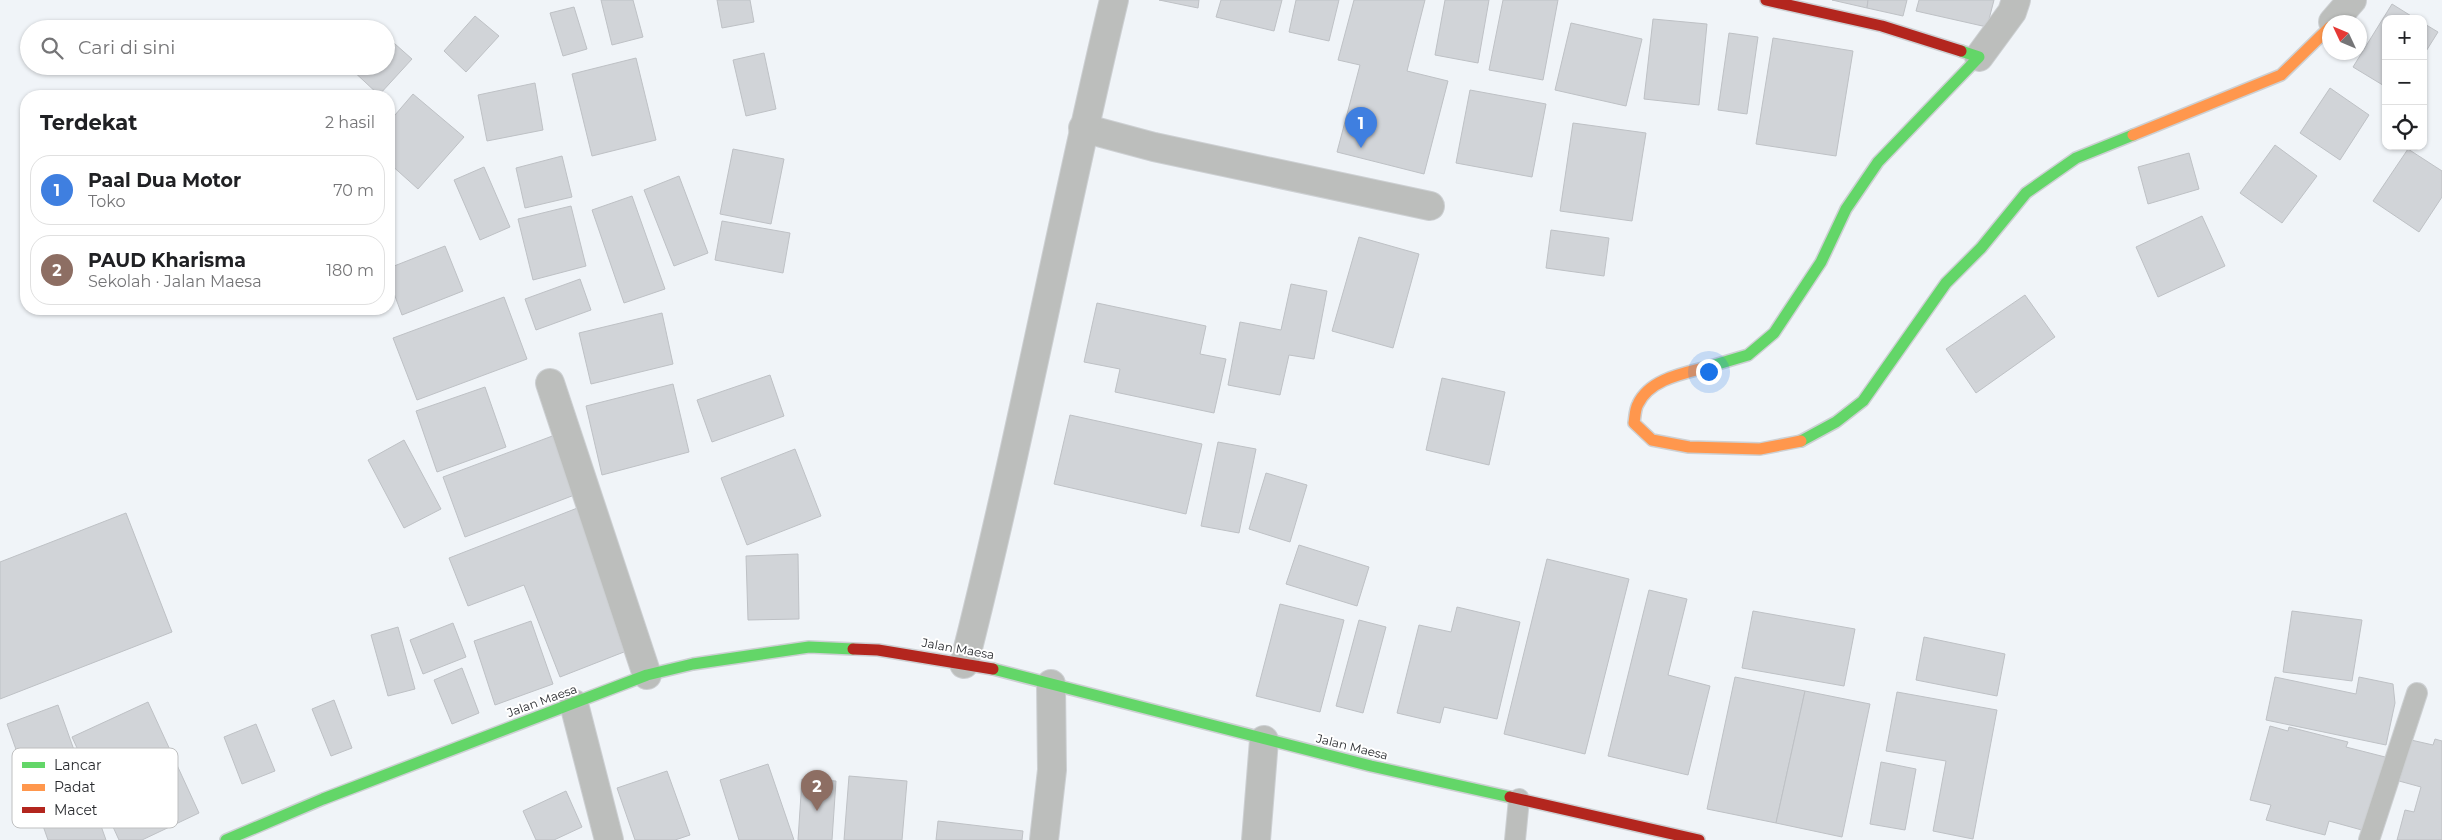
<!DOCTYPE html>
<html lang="id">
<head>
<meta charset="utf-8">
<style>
  body { margin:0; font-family:Montserrat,sans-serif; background:#f6f6f6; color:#202124 }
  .controls { position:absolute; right:15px; top:15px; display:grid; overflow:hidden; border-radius:10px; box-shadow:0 1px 4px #0004 }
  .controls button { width:45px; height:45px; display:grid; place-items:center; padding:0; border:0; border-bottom:1px solid #e0e0e0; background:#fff; color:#202124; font:25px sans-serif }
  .compass { position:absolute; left:2322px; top:15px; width:45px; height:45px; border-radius:50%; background:#fff; box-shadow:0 1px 4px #0004; rotate:314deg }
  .you { position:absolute; left:1708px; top:371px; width:18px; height:18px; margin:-12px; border:4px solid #fff; border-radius:50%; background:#1a73e8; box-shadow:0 0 0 8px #1a73e833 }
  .badge { display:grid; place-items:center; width:32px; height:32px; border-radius:50%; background:#111827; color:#fff; font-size:16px; font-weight:700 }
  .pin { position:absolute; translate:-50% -41px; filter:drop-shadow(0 1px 2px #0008) }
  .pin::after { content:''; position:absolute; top:26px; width:18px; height:15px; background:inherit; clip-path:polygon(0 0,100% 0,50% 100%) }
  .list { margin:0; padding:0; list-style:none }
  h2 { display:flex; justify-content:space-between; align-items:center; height:65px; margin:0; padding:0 20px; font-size:21px }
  h2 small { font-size:16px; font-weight:400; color:#757577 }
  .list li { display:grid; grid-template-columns:32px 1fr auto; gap:15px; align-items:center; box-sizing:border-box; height:70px; margin:0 10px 10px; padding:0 10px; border:1px solid #e0e0e0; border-radius:20px }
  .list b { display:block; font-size:19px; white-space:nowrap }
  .list p { margin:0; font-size:16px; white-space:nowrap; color:#757577 }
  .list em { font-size:16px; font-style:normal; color:#757577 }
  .icon { flex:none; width:28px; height:28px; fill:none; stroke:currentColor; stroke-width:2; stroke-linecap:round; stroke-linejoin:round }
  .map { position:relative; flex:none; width:2442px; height:840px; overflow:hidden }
  .search { position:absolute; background:#fff; box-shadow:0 1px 4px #0004; left:20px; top:20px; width:375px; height:55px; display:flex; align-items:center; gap:12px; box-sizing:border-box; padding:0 18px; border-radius:28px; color:#757577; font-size:19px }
  .panel { position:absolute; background:#fff; box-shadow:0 1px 4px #0004; left:20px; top:90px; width:375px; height:225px; border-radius:20px }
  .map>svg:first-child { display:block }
  .building { fill:#d1d4d8; stroke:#bec1c5 }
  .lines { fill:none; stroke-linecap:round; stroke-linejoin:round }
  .lane-casing { stroke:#cdd0d3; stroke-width:22 }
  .street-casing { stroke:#cdd0d3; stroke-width:30 }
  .fast-casing { stroke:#cdd0d3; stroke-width:14 }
  .slow-casing { stroke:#cdd0d3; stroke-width:14 }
  .jam-casing { stroke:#cdd0d3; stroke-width:14 }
  .lane { stroke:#bcbebc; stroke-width:20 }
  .street { stroke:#bcbebc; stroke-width:28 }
  .fast { stroke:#63d668; stroke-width:11 }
  .slow { stroke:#ff974d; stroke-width:11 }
  .jam { stroke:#b3261e; stroke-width:11 }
  .labels { text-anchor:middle; stroke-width:4; stroke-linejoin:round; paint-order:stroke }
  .street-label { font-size:12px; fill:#282a2e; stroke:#fff }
  .key { fill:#fff; stroke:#bebfc0; stroke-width:1 }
  .key-label { font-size:14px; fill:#282a2e }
</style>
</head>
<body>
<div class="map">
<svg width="2442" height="840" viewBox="0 0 2442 840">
  <rect width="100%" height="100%" fill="#f0f4f8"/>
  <!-- building -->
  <g class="building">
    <path d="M601,0h32l10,37 -31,8z"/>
    <path d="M717,0h33l4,22 -32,6z"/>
    <path d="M1159,0h40l-1,8z"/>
    <path d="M1221,0h61l-8,31 -58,-14z"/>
    <path d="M1296,0h43l-10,41 -40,-9z"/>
    <path d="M1354,0h71l-18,71 41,10 -24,93 -87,-22 23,-87 -22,-5z"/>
    <path d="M1445,0h44l-11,63 -43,-8z"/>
    <path d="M1503,0h55l-15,80 -54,-10z"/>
    <path d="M1832,0h36l-1,8z"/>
    <path d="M1868,0h39l-4,16 -36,-8z"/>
    <path d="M1919,0h75l-7,27 -71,-16z"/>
    <path d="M2392,4l24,15h-30v68l-33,-20z"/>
    <path d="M574,7l13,42 -24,7 -13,-43z"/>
    <path d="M475,16l24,20 -33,36 -22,-21z"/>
    <path d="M1653,19l54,5 -8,81 -55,-6z"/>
    <path d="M1571,23l71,16 -16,67 -71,-16z"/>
    <path d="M2423,23l15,9 -15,24z"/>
    <path d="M1729,33l29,4 -11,77 -29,-4z"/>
    <path d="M386,36l26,23 -33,36 -29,-27 2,-2h34z"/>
    <path d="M1773,38l80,13 -17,105 -80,-12z"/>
    <path d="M764,53l12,56 -30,7 -13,-56z"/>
    <path d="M636,58l20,82 -64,16 -20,-82z"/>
    <path d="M535,83l8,47 -56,11 -9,-46z"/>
    <path d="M2330,88l39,27 -29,45 -40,-27z"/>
    <path d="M1470,90l76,14 -14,73 -76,-14z"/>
    <path d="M413,94l51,43 -46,52 -29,-26v-41z"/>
    <path d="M1573,123l73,10 -14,88 -72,-10z"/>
    <path d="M2275,145l42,31 -35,47 -42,-30z"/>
    <path d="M733,149l51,10 -13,65 -51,-10z"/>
    <path d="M2408,149l34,22v26l-23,35 -46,-31z"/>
    <path d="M2189,153l10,36 -51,15 -10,-37z"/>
    <path d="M562,156l10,41 -47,11 -9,-40z"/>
    <path d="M484,167l26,60 -30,13 -26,-60z"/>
    <path d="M679,176l29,77 -34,13 -30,-76z"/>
    <path d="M632,196l33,93 -41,14 -32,-93z"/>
    <path d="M571,206l15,60 -53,14 -15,-61z"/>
    <path d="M2202,216l23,50 -67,31 -22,-50z"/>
    <path d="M722,221l68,12 -7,40 -68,-13z"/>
    <path d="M1551,230l58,8 -5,38 -58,-8z"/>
    <path d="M1359,237l60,17 -26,94 -61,-17z"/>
    <path d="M445,246l18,45 -61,24 -13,-35v-12z"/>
    <path d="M580,279l11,31 -55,20 -11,-31z"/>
    <path d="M1291,284l36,7 -13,68 -25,-4 -9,40 -52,-10 12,-63 41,8z"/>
    <path d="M2025,295l30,42 -79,56 -30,-44z"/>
    <path d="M504,297l23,62 -110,41 -24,-62z"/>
    <path d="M1097,303l109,23 -6,28 26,5 -12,54 -99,-21 5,-23 -36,-7z"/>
    <path d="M662,313l11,51 -82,20 -12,-51z"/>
    <path d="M770,375l14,41 -72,26 -15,-42z"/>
    <path d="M1442,378l63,14 -16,73 -63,-15z"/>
    <path d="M673,384l16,68 -87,23 -16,-69z"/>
    <path d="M485,387l21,60 -69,25 -21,-61z"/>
    <path d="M1070,415l132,29 -16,70 -132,-30z"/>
    <path d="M555,435l22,59 -112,43 -22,-60z"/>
    <path d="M404,440l37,69 -37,19 -36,-68z"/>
    <path d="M1218,442l38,7 -17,84 -38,-7z"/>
    <path d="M795,449l26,67 -74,29 -26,-67z"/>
    <path d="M1266,473l41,12 -17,57 -41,-13z"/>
    <path d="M580,507l19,48 -6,3 36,92 -69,27 -36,-92 -56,21 -19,-48z"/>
    <path d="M126,513l46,119 -172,67v-137z"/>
    <path d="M1299,545l70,22 -12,39 -71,-22z"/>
    <path d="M798,554l1,65 -51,1 -2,-64z"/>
    <path d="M1547,559l82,20 -44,175 -81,-20z"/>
    <path d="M1649,590l38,9 -19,76 42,11 -22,89 -80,-19z"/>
    <path d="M1280,604l64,16 -24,92 -64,-16z"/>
    <path d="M1457,607l63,15 -23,97 -53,-12 -4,16 -43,-10 22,-88 32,7z"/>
    <path d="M1753,611l102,18 -11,57 -102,-18z"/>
    <path d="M2292,611l70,9 -10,61 -69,-9z"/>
    <path d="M1359,620l27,7 -23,86 -27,-7z"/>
    <path d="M531,621l22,63 -58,21 -21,-64z"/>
    <path d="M453,623l13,34 -43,17 -13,-34z"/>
    <path d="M398,627l17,62 -27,7 -17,-61z"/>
    <path d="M1924,637l81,17 -8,42 -81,-16z"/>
    <path d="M462,668l17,45 -27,11 -18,-44z"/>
    <path d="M1735,677l70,14 -29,132 -69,-14z"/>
    <path d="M2275,677l81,17 3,-17 34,7 2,19 -9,42 -120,-25z"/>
    <path d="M1805,691l65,13 -28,133 -66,-14z"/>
    <path d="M1897,692l100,18 -24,129 -40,-8 13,-70 -60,-10z"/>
    <path d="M334,700l18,48 -21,8 -19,-47z"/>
    <path d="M148,702l51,111 -57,27h-23l-47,-103z"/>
    <path d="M58,705l48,135h-58l-41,-116z"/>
    <path d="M256,724l19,47 -33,13 -18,-47z"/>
    <path d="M2270,726l18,5 1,-4 59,15 -2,5 43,11 -20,74 -40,-11 -4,14 -59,-15 5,-15 -21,-5z"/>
    <path d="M2435,739l7,2v99h-45l8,-30 9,2 7,-25 -22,-6 12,-41 22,5z"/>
    <path d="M1881,762l35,7 -11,61 -35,-6z"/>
    <path d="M768,764l26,76h-55l-19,-60z"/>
    <path d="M667,771l23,64 -15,5h-40l-18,-52z"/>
    <path d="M849,776l58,5 -5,59h-58z"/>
    <path d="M802,779l34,2 -4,59h-34z"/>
    <path d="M566,791l16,36 -28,13h-18l-13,-29z"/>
    <path d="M938,821l85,10 -1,9h-86z"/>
  </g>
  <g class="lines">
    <defs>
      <g id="lane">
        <path d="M1515,840l4,-41"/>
        <path d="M2369,840l48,-147"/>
      </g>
      <g id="street">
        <path d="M2333,22l19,-22"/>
        <path d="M1979,57l33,-45 4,-12"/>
        <path d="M1083,128l71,19 276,59"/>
        <path d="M550,383l97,292"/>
        <path d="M964,664c56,-220 97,-443 150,-664"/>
        <path d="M574,704l35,136"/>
        <path d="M1044,840l8,-70 -1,-86"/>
        <path d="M1256,840l8,-100"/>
      </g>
      <g id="fast">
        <path d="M1711,366l37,-11 26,-22 47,-71 25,-53 32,-47 101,-105 -18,-6"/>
        <path d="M1801,441l35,-19 27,-21 83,-118 35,-35 45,-55 50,-35 57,-23"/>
        <path d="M993,669l378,97 139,31"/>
        <path d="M226,840l97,-41 324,-124 46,-11 116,-17 44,2"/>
      </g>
      <g id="slow">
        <path d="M2133,135l148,-60 49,-48"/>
        <path d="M1711,366c-25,7 -61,12 -73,38 -3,5 -3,13 -4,19l18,17 37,7 71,2 41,-8"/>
      </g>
      <g id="jam">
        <path d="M1766,0l116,26 79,25"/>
        <path d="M853,649l25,1 115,19"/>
        <path d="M1510,797l189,43"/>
      </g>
    </defs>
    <!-- lane casing -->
    <use href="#lane" class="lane-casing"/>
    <!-- street casing -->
    <use href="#street" class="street-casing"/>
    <!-- fast casing -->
    <use href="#fast" class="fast-casing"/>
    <!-- slow casing -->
    <use href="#slow" class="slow-casing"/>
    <!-- jam casing -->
    <use href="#jam" class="jam-casing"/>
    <!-- lane -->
    <use href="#lane" class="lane"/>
    <!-- street -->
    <use href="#street" class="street"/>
    <!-- fast -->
    <use href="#fast" class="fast"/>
    <!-- slow -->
    <use href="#slow" class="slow"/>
    <!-- jam -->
    <use href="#jam" class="jam"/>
  </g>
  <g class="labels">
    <!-- street labels -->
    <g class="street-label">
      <text transform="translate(958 649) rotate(10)" y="4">Jalan Maesa</text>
      <text transform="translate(542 701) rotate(-20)" y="4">Jalan Maesa</text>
      <text transform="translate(1352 747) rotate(14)" y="4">Jalan Maesa</text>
    </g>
  </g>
  <!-- legend -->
  <rect x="12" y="748" width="166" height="80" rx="8" class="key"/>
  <rect x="22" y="762" width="23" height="6" fill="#63d668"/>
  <rect x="22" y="784" width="23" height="7" fill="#ff974d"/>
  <rect x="22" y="807" width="23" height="6" fill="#b3261e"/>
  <g class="key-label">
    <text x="54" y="770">Lancar</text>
    <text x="54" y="792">Padat</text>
    <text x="54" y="815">Macet</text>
  </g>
</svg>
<div class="controls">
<button>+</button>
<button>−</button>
<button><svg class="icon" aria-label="locate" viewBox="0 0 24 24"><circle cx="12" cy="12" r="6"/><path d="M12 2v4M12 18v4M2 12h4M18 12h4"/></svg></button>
</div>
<svg class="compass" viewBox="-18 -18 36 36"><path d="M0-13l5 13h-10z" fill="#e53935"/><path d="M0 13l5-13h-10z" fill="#757577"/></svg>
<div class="you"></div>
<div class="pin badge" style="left:1361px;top:148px;background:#3f7fe0">1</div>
<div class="pin badge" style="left:817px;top:811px;background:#8d6e63">2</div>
<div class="search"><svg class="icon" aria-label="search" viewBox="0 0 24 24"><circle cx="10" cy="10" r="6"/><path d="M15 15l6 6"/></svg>Cari di sini</div>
<section class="panel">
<h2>Terdekat<small>2 hasil</small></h2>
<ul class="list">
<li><span class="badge" style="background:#3f7fe0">1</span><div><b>Paal Dua Motor</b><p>Toko</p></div><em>70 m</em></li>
<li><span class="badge" style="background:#8d6e63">2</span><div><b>PAUD Kharisma</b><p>Sekolah · Jalan Maesa</p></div><em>180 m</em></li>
</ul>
</section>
</div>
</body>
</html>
